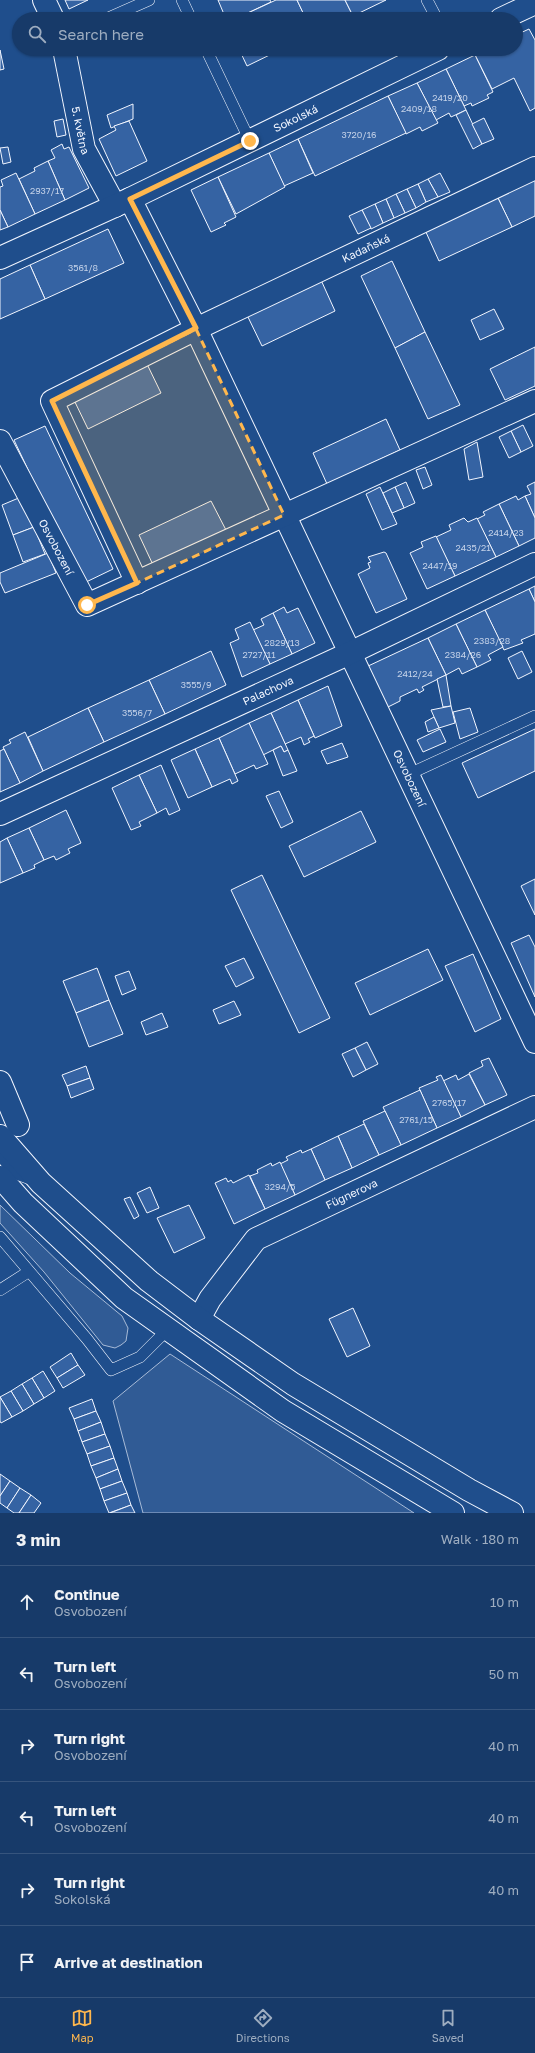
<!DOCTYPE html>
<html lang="en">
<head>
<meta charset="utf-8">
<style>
  body { margin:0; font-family:"Golos Text",sans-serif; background:#20416f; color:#f1f3f6 }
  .stop { position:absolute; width:12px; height:12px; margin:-9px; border:3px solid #ffb74d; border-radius:50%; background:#fff }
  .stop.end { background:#ffb74d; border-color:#fff; box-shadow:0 1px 4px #0008 }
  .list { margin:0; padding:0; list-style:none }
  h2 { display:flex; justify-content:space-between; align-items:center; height:52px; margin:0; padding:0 16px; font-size:17px }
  h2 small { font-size:13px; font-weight:400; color:#9eadc0 }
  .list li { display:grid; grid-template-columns:26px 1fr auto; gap:12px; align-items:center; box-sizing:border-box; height:72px; padding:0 16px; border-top:1px solid #36547d }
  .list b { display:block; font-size:15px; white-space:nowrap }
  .list p { margin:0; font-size:13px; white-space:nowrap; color:#9eadc0 }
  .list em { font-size:13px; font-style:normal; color:#9eadc0 }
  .icon { flex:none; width:22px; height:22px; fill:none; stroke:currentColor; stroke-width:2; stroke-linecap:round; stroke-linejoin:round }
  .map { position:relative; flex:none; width:535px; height:1513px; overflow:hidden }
  .search { position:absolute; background:#173a69; box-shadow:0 1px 3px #0004; left:12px; right:12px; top:12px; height:44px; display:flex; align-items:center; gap:10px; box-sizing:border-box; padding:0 14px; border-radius:22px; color:#9eadc0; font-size:15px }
  .sheet { height:484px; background:#173a69 }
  nav { display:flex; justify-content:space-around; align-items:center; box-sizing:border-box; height:56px; border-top:1px solid #36547d; background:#173a69; font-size:11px; color:#9eadc0 }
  nav a { display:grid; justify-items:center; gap:2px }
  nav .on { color:#ffb74d }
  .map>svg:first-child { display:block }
  .built { fill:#305b95; stroke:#a8bbd7 }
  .building { fill:#3563a3; stroke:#f2f6ff }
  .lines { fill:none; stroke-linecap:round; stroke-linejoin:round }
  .lane-casing { stroke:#f2f6ff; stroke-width:12 }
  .street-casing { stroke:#f2f6ff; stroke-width:24 }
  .highway-casing { stroke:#f2f6ff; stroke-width:24 }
  .lane { stroke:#1f4e8c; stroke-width:11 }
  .street { stroke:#1f4e8c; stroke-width:22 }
  .highway { stroke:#1f4e8c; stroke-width:22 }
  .route { stroke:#ffb74d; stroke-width:5 }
  .marked { fill:#ffb74d; fill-opacity:0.2; stroke:#ffb74d; stroke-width:3; stroke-dasharray:8 5; stroke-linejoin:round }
  .labels { text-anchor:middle; stroke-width:3; stroke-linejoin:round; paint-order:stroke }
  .number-label { font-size:9px; fill:#c3d1e8 }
  .street-label { font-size:11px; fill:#f2f6ff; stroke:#1f4e8c }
</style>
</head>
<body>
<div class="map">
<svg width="535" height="1513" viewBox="0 0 535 1513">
  <rect width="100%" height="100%" fill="#1f4e8c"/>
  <!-- built -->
  <g class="built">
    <path d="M0,1205l70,68 52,43 6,12 -2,13 -5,4 -6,3 -12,-3 -59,-73 -44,-49z"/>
    <path d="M170,1354l244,159h-271l-30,-112z"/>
  </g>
  <!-- building -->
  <g class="building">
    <path d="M65,0h23l-19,9z"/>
    <path d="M218,0h52l1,2 -36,17h-9z"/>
    <path d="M276,0h21l9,19h-71z"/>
    <path d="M297,0h48l8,16 -7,3h-40z"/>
    <path d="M345,0h41l-33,16z"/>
    <path d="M529,29l6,11v68l-5,3 -16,-33 -22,11 -17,-34 13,-6h28v-14z"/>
    <path d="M239,49h43l-35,17z"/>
    <path d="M0,50l4,19 -4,1z"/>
    <path d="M475,55l18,37 -6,3 2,3 -17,8 -1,-3 -7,3 -18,-37z"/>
    <path d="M446,69l20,41 -15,7 -2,-4 -13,7 -19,-37z"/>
    <path d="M417,83l21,40 -16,8 -2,-4 -14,7 -18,-38z"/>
    <path d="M388,96l18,37 -91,43 -17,-37z"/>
    <path d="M133,104v15l-22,9 -4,-13z"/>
    <path d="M466,110l16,34 -9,5 -17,-34z"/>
    <path d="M484,118l10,21 -12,5 -10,-20z"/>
    <path d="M63,119l3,16 -9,2 -3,-16z"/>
    <path d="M129,121l18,40 -31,15 -17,-37 17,-9 -2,-4z"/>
    <path d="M298,139l15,34 -29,13 -15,-33z"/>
    <path d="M62,144l2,5 5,-2 20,41 -24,12 -17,-39 7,-3 -4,-8z"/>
    <path d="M8,147l3,15 -8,2 -3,-16z"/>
    <path d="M269,153l16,34 -49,27 -18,-37z"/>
    <path d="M48,161l17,39 -30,14 -16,-35 16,-8 -1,-3z"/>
    <path d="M16,173l19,41 -27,13 -8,-17v-23l3,-1 -2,-6z"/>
    <path d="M440,173l10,19 -12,5 -10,-18z"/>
    <path d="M218,177l18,40 -12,6 2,2 -15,7 -20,-42z"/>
    <path d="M535,178v38l-23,11 -15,-31z"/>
    <path d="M428,179l10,18 -12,5 -8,-18z"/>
    <path d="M418,184l8,18 -10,6 -9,-19z"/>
    <path d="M407,189l9,19 -11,5 -9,-19z"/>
    <path d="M396,194l9,19 -11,5 -8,-19z"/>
    <path d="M497,196l15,31 -73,34 -14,-31z"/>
    <path d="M386,199l8,19 -11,5 -8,-19z"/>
    <path d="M375,204l8,19 -12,6 -9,-19z"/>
    <path d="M0,210l8,17 -8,3z"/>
    <path d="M362,210l9,18 -13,6 -9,-18z"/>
    <path d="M108,229l16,34 -79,36 -15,-34z"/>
    <path d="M392,261l33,71 -30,16 -34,-72z"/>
    <path d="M30,265l15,34 -45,20v-40z"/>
    <path d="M321,280l14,31 -73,35 -15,-31z"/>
    <path d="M494,309l10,20 -24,11 -9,-20z"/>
    <path d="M425,332l35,73 -32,14 -33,-71z"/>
    <path d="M535,347v39l-30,14 -15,-31z"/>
    <path d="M146,362l15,31 -73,36 -15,-31z"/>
    <path d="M386,419l14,31 -73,34 -14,-31z"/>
    <path d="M523,425l10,21 -12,6 -10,-21z"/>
    <path d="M45,426l68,143 -31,15 -68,-144z"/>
    <path d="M511,431l10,21 -12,6 -10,-21z"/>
    <path d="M477,442l6,35 -14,3 -5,-31z"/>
    <path d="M425,467l7,18 -9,4 -7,-19z"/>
    <path d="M406,482l9,21 -11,5 -9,-21z"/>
    <path d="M535,482v36l-10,-22 6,-2 -4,-8z"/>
    <path d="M380,487l17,37 -15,6 -16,-36z"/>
    <path d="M395,487l9,21 -12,5 -9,-20z"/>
    <path d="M516,496l2,4 7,-4 10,22v20l-16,8 -20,-42z"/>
    <path d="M21,497l13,30 -21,8 -11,-30z"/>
    <path d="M211,501l16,31 -73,35 -15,-32z"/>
    <path d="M499,504l20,42 -23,11 -19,-38 8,-4 -2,-3z"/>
    <path d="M464,518l4,4 9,-4 19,39 -41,19 -19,-39 15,-7 -2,-5z"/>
    <path d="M34,527l11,27 -22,8 -10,-27z"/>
    <path d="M436,536l19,40 -28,13 -17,-36 13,-6 -2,-5z"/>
    <path d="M384,552l2,1 21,46 -31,14 -18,-39 12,-6 -2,-5 3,-1 -3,-5z"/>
    <path d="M48,553l8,20 -51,20 -5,-11v-9z"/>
    <path d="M535,586v16l-6,-13z"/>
    <path d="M529,589l6,13v32l-14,6 2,3 -19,7 -19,-40z"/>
    <path d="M284,607l3,6 11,-5 17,35 -23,11 -19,-41z"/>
    <path d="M485,610l18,37 -15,8 3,5 -14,7 -21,-43z"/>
    <path d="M273,613l19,41 -22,10 -17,-34 11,-5 -3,-6z"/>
    <path d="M250,622l20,42 -28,13 -12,-34 9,-4 -4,-10z"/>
    <path d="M456,624l21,43 -15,7 -3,-6 -13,7 -18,-37z"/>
    <path d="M428,638l18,37 -24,12 2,3 -5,3 -2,-4 -17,8v4l-14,7 -20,-41z"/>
    <path d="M211,651l15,34 -61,29 -16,-34z"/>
    <path d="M522,651l10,21 -14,7 -10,-21z"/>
    <path d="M446,675l5,31 -8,1 -6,-28z"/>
    <path d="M149,680l16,34 -61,28 -16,-34z"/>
    <path d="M328,686l14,40 -27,12 -17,-38z"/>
    <path d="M298,700l16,36 -6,3 2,3 -6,3 -3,-8 -16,7 -14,-31z"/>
    <path d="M451,706l4,17 -16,5 -8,-18z"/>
    <path d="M88,708l16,34 -61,29 -15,-34z"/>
    <path d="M470,708l8,24 -18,7 -7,-27z"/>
    <path d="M271,713l17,37 -4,2 -3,-6 -18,9 -14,-32z"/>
    <path d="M434,717l5,11 -11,4 -3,-10z"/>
    <path d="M249,723l19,41 -12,5 -2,-4 -19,9 -16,-36z"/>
    <path d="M440,729l6,13 -23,10 -6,-12z"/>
    <path d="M535,729v42l-57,27 -16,-35z"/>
    <path d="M25,732l18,39 -23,12 -17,-36 8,-4 -2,-3z"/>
    <path d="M219,738l19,43 -6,3 -2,-5 -18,8 -17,-38z"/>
    <path d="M342,743l6,14 -21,7 -6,-13z"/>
    <path d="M281,746l3,6 4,-2 9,21 -14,5 -10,-26z"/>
    <path d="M4,749l16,34 -20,9v-41z"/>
    <path d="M195,749l17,38 -24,11 -17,-38z"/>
    <path d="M161,765l19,45 -11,5 -3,-7 -9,5 -18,-38z"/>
    <path d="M139,775l18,38 -18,9 2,4 -10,4 -19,-42z"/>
    <path d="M279,791l14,31 -12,6 -15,-32z"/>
    <path d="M66,810l15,33 -13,6 2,4 -14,7 -2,-4 -10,4 -15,-32z"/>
    <path d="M361,811l15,31 -72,35 -15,-31z"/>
    <path d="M29,828l15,32 -10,5 1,3 -12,5 -16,-35z"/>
    <path d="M7,838l16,35 -23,10v-41z"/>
    <path d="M262,875l68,143 -31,15 -68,-143z"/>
    <path d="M535,879v36l-14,-29z"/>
    <path d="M529,935l6,12v50l-24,-54z"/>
    <path d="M428,949l15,31 -73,35 -15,-32z"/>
    <path d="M473,954l28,65 -26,13 -30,-66z"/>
    <path d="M244,958l10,20 -18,9 -11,-21z"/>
    <path d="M97,968l12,32 -33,13 -13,-32z"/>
    <path d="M129,971l7,18 -14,6 -7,-19z"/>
    <path d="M109,1000l14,34 -34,13 -13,-34z"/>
    <path d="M234,1001l7,14 -22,9 -6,-14z"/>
    <path d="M162,1013l6,14 -22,8 -5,-13z"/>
    <path d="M367,1042l11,22 -12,6 -11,-22z"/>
    <path d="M355,1048l11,22 -13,7 -11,-23z"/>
    <path d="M489,1058l18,37 -22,10 -16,-32 14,-7 -2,-5z"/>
    <path d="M86,1066l4,12 -23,8 -5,-11z"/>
    <path d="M469,1074l16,31 -24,12 -18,-36 13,-6 2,5z"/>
    <path d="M441,1075l20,42 -24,11 -18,-40 19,-8 -2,-3z"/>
    <path d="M90,1078l4,11 -23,9 -4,-12z"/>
    <path d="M420,1090l17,38 -36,17 -18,-38z"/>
    <path d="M385,1111l16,34 -22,10 -16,-34z"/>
    <path d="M364,1124l15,31 -27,13 -14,-32z"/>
    <path d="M338,1136l14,32 -27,12 -14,-31z"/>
    <path d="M311,1149l14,31 -30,15 -15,-31 8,-4 -2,-3 15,-7 1,3z"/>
    <path d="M280,1162l15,33 -30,14 -15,-33 8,-3 -1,-3 14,-7 1,3z"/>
    <path d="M249,1175l16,34 -31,15 -19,-41 11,-5 2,4 3,-2 2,3z"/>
    <path d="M150,1187l9,21 -12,5 -10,-20z"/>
    <path d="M130,1197l9,19 -5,3 -10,-20z"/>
    <path d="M189,1205l16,33 -31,15 -17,-35z"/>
    <path d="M353,1308l17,38 -23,11 -18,-38z"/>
    <path d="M71,1353l7,12 -21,13 -7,-11z"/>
    <path d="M78,1365l7,10 -22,13 -6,-10z"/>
    <path d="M43,1371l12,20 -11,7 -12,-20z"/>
    <path d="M32,1378l12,20 -10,6 -12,-20z"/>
    <path d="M22,1384l12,20 -11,7 -12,-20z"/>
    <path d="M11,1391l12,20 -11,6 -12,-20z"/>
    <path d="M0,1397l12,20 -11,6 -1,-2z"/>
    <path d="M92,1399l4,12 -22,8 -5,-11z"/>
    <path d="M96,1411l5,11 -23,9 -4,-12z"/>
    <path d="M101,1422l4,12 -23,8 -4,-11z"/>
    <path d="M105,1434l5,12 -23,8 -5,-12z"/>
    <path d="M110,1446l4,12 -23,8 -4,-12z"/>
    <path d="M114,1458l4,11 -22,9 -5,-12z"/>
    <path d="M118,1469l4,12 -22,8 -4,-11z"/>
    <path d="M0,1474l10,7 -10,15z"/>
    <path d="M10,1481l10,7 -13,20 -7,-5v-7z"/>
    <path d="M122,1481l5,12 -23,8 -4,-12z"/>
    <path d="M20,1488l11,7 -12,18h-5l-7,-5z"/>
    <path d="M127,1493l4,12 -22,8 -5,-12z"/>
    <path d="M31,1495l10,8 -7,10h-15z"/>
    <path d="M131,1505l4,8h-25z"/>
  </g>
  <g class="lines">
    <defs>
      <g id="lane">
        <path d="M182,0l9,19"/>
        <path d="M427,0l10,19"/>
        <path d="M106,19l43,-19"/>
        <path d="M206,49l44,92"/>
        <path d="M407,775l128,-59"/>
        <path d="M0,1155l14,18 19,7"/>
        <path d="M0,1237l87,102 24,31 29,-13 27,-27"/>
        <path d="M0,1290l28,-18"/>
      </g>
      <g id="street">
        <path d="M44,0l9,19"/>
        <path d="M501,19l34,-16"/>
        <path id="s1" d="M64,49l20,100 31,57"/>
        <path id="s2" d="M130,199l66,130 339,713"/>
        <path id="s3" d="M0,258l130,-59 308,-150"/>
        <path id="s4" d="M0,441l87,164 448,-204"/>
        <path id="s5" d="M137,583l-85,-182 144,-72 339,-161"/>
        <path id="s6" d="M0,814l350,-161 185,-89"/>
        <path d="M0,1082l18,43"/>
        <path id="s7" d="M199,1319l11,-20 46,-60 279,-132"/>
      </g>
      <g id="highway">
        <path d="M0,1136l41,47 108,98 50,38 94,65 176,106 43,23"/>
        <path d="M0,1177l23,26 101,95 159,113 170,102"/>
      </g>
    </defs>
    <!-- lane casing -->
    <use href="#lane" class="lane-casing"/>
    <!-- street casing -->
    <use href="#street" class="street-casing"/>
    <!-- highway casing -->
    <use href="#highway" class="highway-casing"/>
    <!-- lane -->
    <use href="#lane" class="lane"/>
    <!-- street -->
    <use href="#street" class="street"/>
    <!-- highway -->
    <use href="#highway" class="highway"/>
  </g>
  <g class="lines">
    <!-- route -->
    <path class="route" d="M87,605l50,-22 -85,-182 144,-73 -66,-129 120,-58"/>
  </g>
  <!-- marked area -->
  <path class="marked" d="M196,329l88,186 -147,68 -85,-182z"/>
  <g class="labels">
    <!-- number labels -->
    <g class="number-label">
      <text x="450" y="101">2419/20</text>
      <text x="419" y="112">2409/18</text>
      <text x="359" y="138">3720/16</text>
      <text x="47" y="194">2937/17</text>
      <text x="83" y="271">3561/8</text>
      <text x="506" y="536">2414/23</text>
      <text x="473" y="551">2435/21</text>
      <text x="440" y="569">2447/19</text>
      <text x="492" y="644">2383/28</text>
      <text x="282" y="646">2829/13</text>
      <text x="259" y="658">2727/11</text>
      <text x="463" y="658">2384/26</text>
      <text x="415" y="677">2412/24</text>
      <text x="196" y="688">3555/9</text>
      <text x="137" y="716">3556/7</text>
      <text x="449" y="1106">2765/17</text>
      <text x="416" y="1123">2761/15</text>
      <text x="280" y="1190">3294/5</text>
    </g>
    <!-- street labels -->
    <g class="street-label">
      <text dy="4" stroke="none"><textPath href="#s3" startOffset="327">Sokolská</textPath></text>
      <text dy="4" stroke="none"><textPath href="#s1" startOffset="83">5. května</textPath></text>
      <text dy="4" stroke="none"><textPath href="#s5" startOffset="550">Kadaňská</textPath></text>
      <text dy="4" stroke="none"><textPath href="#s4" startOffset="120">Osvobození</textPath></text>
      <text dy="4" stroke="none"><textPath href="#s6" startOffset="295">Palachova</textPath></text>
      <text dy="4" stroke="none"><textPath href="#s2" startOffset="643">Osvobození</textPath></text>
      <text dy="4" stroke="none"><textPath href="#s7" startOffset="204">Fügnerova</textPath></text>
    </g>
  </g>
</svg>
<div class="stop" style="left:87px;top:605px"></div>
<div class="stop end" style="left:250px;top:141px"></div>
<div class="search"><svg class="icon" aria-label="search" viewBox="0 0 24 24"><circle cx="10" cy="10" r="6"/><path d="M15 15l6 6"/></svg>Search here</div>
</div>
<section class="sheet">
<h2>3 min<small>Walk · 180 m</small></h2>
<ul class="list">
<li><svg class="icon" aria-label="ahead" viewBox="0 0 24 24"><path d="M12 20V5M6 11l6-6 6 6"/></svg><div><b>Continue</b><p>Osvobození</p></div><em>10 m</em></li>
<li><svg class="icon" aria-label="left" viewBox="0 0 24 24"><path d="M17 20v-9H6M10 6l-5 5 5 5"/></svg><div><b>Turn left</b><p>Osvobození</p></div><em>50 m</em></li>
<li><svg class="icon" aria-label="right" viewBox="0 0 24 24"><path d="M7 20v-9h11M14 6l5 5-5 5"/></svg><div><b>Turn right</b><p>Osvobození</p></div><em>40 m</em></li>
<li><svg class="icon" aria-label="left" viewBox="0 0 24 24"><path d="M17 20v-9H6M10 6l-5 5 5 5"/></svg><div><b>Turn left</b><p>Osvobození</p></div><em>40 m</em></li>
<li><svg class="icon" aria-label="right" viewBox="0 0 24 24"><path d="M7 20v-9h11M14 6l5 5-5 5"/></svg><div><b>Turn right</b><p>Sokolská</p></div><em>40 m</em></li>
<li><svg class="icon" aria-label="arrive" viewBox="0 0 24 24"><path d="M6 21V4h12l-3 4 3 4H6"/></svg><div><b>Arrive at destination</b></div></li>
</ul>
</section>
<nav>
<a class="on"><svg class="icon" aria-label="map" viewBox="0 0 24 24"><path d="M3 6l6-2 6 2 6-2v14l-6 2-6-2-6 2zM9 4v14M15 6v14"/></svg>Map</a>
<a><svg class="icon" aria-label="directions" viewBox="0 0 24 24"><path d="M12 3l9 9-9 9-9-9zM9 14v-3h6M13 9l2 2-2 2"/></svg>Directions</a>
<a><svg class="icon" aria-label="saved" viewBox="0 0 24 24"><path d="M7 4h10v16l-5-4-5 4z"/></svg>Saved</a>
</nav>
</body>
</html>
